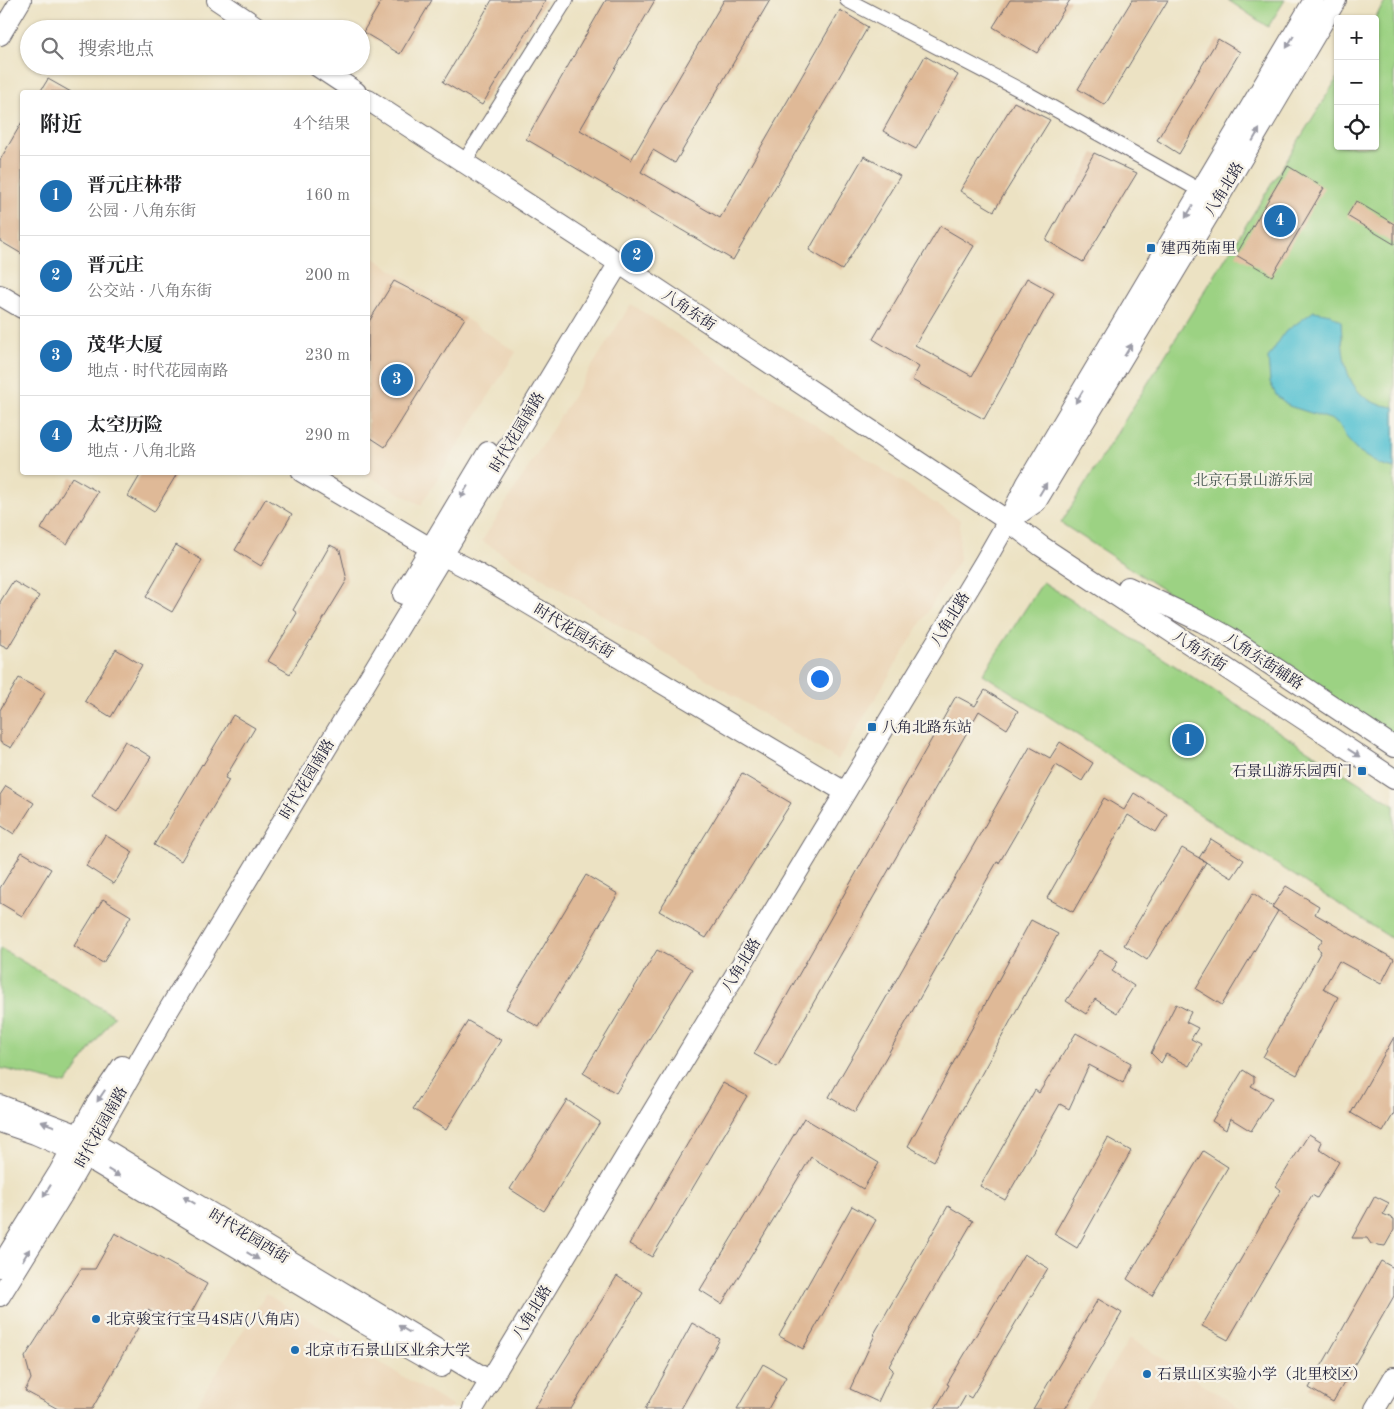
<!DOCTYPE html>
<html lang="zh">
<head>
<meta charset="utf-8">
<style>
  body { margin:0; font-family:"Old Standard TT","Noto Serif SC",serif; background:#f6f6f6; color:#202124 }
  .controls { position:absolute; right:15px; top:15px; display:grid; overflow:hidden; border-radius:5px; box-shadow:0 1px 4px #0004 }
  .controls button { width:45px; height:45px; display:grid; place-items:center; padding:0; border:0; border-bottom:1px solid #e0e0e0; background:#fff; color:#202124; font:25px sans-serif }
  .you { position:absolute; left:819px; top:678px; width:18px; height:18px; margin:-12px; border:4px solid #fff; border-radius:50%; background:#1a73e8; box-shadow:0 0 0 8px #1a73e833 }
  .badge { display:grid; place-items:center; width:32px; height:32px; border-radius:50%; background:#1f6fb2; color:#fff; font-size:16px; font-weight:700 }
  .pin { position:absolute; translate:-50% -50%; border:2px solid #fff; box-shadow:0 1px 5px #0006 }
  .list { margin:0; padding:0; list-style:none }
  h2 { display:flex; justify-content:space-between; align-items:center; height:65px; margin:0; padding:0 20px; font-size:21px }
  h2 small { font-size:16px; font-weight:400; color:#757577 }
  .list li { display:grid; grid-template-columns:32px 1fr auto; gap:15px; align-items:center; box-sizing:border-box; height:80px; padding:0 20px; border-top:1px solid #e0e0e0 }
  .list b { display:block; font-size:19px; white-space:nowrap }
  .list p { margin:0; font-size:16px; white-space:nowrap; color:#757577 }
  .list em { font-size:16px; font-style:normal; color:#757577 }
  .icon { flex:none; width:28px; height:28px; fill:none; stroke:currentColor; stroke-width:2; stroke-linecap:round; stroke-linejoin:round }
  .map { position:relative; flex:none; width:1394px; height:1409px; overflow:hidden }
  .search { position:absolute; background:#fff; box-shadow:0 1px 4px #0004; left:20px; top:20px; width:350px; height:55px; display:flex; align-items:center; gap:12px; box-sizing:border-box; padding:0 18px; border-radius:28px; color:#757577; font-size:19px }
  .panel { position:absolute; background:#fff; box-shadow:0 1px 4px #0004; left:20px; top:90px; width:350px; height:385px; border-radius:5px }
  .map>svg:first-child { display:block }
  .built { fill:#ecd7ba }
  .green { fill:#9cd283; stroke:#5f7a5f }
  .water { fill:#58c3d3; stroke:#3d7287 }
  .building { fill:#dfb997 }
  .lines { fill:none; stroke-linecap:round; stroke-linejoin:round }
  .street-casing { stroke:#69656b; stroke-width:16 }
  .secondary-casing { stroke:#69656b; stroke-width:22 }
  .street { stroke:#fff; stroke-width:14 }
  .secondary { stroke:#fff; stroke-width:20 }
  .oneway { fill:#9c9ca7 }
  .poi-dot { fill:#1f6fb2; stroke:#f7f3e8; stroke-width:2 }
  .labels { text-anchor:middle; stroke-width:5; stroke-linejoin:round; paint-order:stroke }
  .street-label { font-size:15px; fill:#22223b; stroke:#f7f3e8 }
  .poi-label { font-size:15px; fill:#22223b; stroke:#f7f3e8; text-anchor:start }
  .park-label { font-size:15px; fill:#475751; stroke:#f7f3e8 }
</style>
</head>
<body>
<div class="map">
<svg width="1394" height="1409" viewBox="0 0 1394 1409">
  <rect width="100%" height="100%" fill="#f7f3e8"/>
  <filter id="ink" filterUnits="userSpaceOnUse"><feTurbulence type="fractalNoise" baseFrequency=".02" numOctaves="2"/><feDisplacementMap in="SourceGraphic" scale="10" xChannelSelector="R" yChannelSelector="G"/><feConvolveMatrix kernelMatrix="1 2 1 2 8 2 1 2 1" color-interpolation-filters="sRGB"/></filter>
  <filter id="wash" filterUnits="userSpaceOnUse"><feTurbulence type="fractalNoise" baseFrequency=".0096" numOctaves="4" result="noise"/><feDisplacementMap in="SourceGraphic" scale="20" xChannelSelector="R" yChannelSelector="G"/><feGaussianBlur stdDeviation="1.12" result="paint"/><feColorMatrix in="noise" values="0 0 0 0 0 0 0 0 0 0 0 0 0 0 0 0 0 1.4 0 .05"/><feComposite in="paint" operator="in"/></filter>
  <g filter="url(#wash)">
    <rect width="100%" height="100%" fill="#ece2c3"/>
    <!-- built -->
    <g class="built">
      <path d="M368,254l148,98 -95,153 -58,-32 5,-1z"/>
      <path d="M631,304l329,216 -1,40 -121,200 -356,-219z"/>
      <path d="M266,1294l186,112 -2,3h-256z"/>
      <path d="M1130,1338l112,71h-157z"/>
    </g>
    <!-- green -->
    <g class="green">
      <path d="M1228,0h57l-17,27z"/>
      <path d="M1386,0h8v741l-333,-218 277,-446v69h37l-1,-127z"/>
      <path d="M1043,582l351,223v135l-411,-266z"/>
      <path d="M0,948l114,68 -48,68 -66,-16z"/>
    </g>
    <!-- water -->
    <path class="water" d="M1314,311l16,3 11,7c2,30 1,68 34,82 6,2 13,3 19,4v62l-14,-4 -20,-12 -13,-14 -8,-15 -9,-5 -41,-13 -13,-11 -6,-13 -2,-24 17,-26z"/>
    <g id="blocks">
      <!-- building -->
      <g class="building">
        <path d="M382,0h50l-32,54 -37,-22z"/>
        <path d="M492,0h54l-64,105 -39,-23z"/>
        <path d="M606,0h49l-75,130 51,30 93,-160h46l-95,163 -22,-13 -12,22 79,46 120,-208 28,17 -135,233 -207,-121z"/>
        <path d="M1010,0h60l-33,53 -44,-26z"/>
        <path d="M1132,0h36l-63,105 -27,-16z"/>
        <path d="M1218,39l22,13 -61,102 -22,-14z"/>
        <path d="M925,56l33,19 -42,74 -33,-18z"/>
        <path d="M48,79l23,13h-31z"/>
        <path d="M1014,102l36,18 -56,91 -34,-20z"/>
        <path d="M22,122v132l-22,-13v-81z"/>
        <path d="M1094,153l43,20 -54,89 -37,-22z"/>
        <path d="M864,156l36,20 -58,94 -33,-20z"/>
        <path d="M1288,166l36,22 -52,88 -36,-21z"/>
        <path d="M1356,201l38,23v20l-47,-28z"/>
        <path d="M940,226l34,20 -59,99 57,31 55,-98 27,15 -70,126 -72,-39 7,-13 -46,-28z"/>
        <path d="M394,281l71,37 -80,129 -17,-11v-113z"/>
        <path d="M142,472h36l-24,40 -26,-16z"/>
        <path d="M72,477l26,15 -31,52 -26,-15z"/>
        <path d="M266,498l26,16 -31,52 -26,-16z"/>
        <path d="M176,545l26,15 -30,52 -26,-15z"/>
        <path d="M330,545l10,5 7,30 -57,94 -22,-13 29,-48 -4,-3z"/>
        <path d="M13,581l26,15 -31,52 -8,-4v-42z"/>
        <path d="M116,649l26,16 -31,52 -26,-16z"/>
        <path d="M19,678l26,15 -34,55 -11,-6v-32z"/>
        <path d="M985,690l33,21 -11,18 -28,-18 -202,356 -23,-13 202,-358 19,10z"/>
        <path d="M233,715l22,13 -30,50 4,2 -48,81 -27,-16 48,-81 1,1z"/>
        <path d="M125,741l26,16 -34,55 -25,-16z"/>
        <path d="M1060,742l33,21 -11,18 -26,-16 -57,98 -2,-1 -142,250 -26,-15 201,-350 20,11z"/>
        <path d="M742,774l49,29 -85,135 -47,-27z"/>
        <path d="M6,786l28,17 -20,31 -14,-9v-30z"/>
        <path d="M1134,793l33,21 -11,18 -28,-17 -55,97 -26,-14 57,-100 20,12z"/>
        <path d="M105,835l28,17 -19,32 -28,-18z"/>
        <path d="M1211,839l33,21 -12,18 -33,-20z"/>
        <path d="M1182,848l24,14 -59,98 -23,-15z"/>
        <path d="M22,852l29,17 -29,47 -22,-13v-15z"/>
        <path d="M586,875l32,19 -79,133 -33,-18z"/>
        <path d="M1286,886l33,20 -4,8 79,45 -13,25 -42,-23 -16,28 15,8 -41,78 -34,-18 58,-106 -4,-3 6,-9 -51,-32z"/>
        <path d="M1253,893l25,18 -56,94 -26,-16z"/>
        <path d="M103,899l28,17 -28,47 -29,-17z"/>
        <path d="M1031,920l27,14 -124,227 -26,-15z"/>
        <path d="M657,950l35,19 -76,124 -33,-20z"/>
        <path d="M1100,950l18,11 -6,10 22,15 -17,27 -22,-14 -9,15 -20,-13z"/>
        <path d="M1176,1004l15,8 -5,10 12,6 -7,11 10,5 -12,22 -23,-12 -5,9 -10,-10z"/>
        <path d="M468,1021l33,19 -55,90 -33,-21z"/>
        <path d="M1076,1033l55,30 -8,20 -34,-18 -20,44 -9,-5 -55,96 -25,-14 55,-96 4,3z"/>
        <path d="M1394,1037v76l-11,19 -32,-19z"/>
        <path d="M1243,1070l11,7v5l-3,4 21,12 -21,33 -21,-13 -4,12 -14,-9z"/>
        <path d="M723,1083l24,13 -95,161 -23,-13z"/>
        <path d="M567,1100l33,22 -56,89 -34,-22z"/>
        <path d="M804,1118l75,45 -16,26 -52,-32 -89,147 -22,-14z"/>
        <path d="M1309,1134l13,8 -3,7 20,13 -22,36 -5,-3 -84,145 -26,-14 79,-136 -5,-4z"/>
        <path d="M1108,1138l23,13 -54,97 -23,-14z"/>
        <path d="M1203,1151l25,16 -76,129 -25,-17z"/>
        <path d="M1375,1196l14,7 -6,11 11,5v11l-9,16 -14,-2 -4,-6h-15z"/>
        <path d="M852,1206l24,14 -73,129 -24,-13z"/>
        <path d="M948,1206l25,15 -84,145 4,4 -15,32 -28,-13 25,-54 -1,-1z"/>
        <path d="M115,1233l92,51 -25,45 -34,-19 -56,99h-34l-33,-18 6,-12 -6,-22 56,-88h14z"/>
        <path d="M1024,1254l24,14 -77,130 -5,-3 -8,14h-23l14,-24 -2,-1z"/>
        <path d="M1381,1261l13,7v28l-61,106 -24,-14z"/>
        <path d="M617,1276l26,17 -72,116h-37z"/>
        <path d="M1098,1299l24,14 -57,96h-32z"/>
        <path d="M692,1323l28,16 -39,70h-36z"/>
        <path d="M763,1364l23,13 -18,32h-31z"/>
      </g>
    </g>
  </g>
  <g filter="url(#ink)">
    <use href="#blocks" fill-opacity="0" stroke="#69656b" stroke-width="1"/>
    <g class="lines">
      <defs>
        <g id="street">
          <path d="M847,0l181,94 173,97"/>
          <path d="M463,164l103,-164"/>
        </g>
        <g id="secondary">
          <path d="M217,0l43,29"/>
          <path d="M0,35l21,-35"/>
          <path d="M317,66l39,26"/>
          <path d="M368,100l240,156 400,265 33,25 353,233"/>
          <path d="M0,295l22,13"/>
          <path d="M302,472l140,83 33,17 370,220"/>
          <path d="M1010,520l26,-18 175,-291 125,-211"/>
          <path d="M1128,587l74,35 27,15 165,110"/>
          <path d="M403,594l85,-142"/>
          <path d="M0,1105l79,30 14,7 397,239"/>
          <path d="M0,1122l35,12 50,22 280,168 76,43"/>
          <path d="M0,1267l59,-95 36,-66 27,-40"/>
          <path d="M0,1296l66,-107 99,-173 454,-753"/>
          <path d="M473,1409l511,-846 24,-42 19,-38 287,-483"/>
          <path d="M1375,1409l19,-32"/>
        </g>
      </defs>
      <!-- street casing -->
      <use href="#street" class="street-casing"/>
      <!-- secondary casing -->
      <use href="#secondary" class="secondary-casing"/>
      <!-- street -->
      <use href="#street" class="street"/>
      <!-- secondary -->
      <use href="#secondary" class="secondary"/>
    </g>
    <!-- one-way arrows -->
    <defs><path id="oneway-solid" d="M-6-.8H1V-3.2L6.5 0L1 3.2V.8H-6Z" transform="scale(1.25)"/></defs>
    <g class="oneway">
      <use href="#oneway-solid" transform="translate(1290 42) rotate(121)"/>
      <use href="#oneway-solid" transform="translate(1256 135) rotate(-60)"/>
      <use href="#oneway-solid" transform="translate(1189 212) rotate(121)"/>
      <use href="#oneway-solid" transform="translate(1128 350) rotate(-59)"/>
      <use href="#oneway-solid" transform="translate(1079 397) rotate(121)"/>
      <use href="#oneway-solid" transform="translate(1043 489) rotate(-59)"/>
      <use href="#oneway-solid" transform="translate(464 492) rotate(121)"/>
      <use href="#oneway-solid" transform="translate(1354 753) rotate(33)"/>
      <use href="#oneway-solid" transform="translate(101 1096) rotate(124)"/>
      <use href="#oneway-solid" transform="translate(48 1124) rotate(-159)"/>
      <use href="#oneway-solid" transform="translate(114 1173) rotate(31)"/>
      <use href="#oneway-solid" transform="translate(47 1191) rotate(122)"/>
      <use href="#oneway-solid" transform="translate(189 1200) rotate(-149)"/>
      <use href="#oneway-solid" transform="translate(26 1255) rotate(-58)"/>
      <use href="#oneway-solid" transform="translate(253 1256) rotate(31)"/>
      <use href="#oneway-solid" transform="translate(404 1329) rotate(-149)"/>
    </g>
  </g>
  <!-- markers -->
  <g class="poi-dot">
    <rect x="1146" y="243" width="10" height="10" rx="2.5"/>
    <rect x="867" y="722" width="10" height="10" rx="2.5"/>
    <rect x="1357" y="766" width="10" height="10" rx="2.5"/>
    <circle cx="96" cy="1319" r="5"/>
    <circle cx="295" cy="1350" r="5"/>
    <circle cx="1147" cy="1374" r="5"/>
  </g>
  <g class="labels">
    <!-- street labels -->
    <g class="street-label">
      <text transform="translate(1224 189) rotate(-59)" y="5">八角北路</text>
      <text transform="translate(689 310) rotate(34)" y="5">八角东街</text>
      <text transform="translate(517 432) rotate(-59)" y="5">时代花园南路</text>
      <text transform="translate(950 619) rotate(-59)" y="5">八角北路</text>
      <text transform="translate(574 631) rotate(31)" y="5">时代花园东街</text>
      <text transform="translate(1200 651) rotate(33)" y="5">八角东街</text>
      <text transform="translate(1264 661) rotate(33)" y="5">八角东街辅路</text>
      <text transform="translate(307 779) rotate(-59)" y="5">时代花园南路</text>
      <text transform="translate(741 965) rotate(-59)" y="5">八角北路</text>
      <text transform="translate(101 1127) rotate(-61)" y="5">时代花园南路</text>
      <text transform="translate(249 1236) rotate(31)" y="5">时代花园西街</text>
      <text transform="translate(532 1312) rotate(-59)" y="5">八角北路</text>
    </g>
    <!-- poi labels -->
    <g class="poi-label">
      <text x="1161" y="253">建西苑南里</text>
      <text x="882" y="732">八角北路东站</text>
      <text x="1352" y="776" text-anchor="end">石景山游乐园西门</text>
      <text x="106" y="1324">北京骏宝行宝马4S店(八角店)</text>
      <text x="305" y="1355">北京市石景山区业余大学</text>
      <text x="1157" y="1379">石景山区实验小学（北里校区）</text>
    </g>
    <!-- park labels -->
    <g class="park-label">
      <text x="1253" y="485">北京石景山游乐园</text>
    </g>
  </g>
</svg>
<div class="controls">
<button>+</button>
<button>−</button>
<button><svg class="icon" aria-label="locate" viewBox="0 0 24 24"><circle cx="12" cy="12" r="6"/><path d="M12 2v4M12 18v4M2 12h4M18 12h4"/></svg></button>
</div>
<div class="you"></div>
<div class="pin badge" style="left:1188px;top:740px">1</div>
<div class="pin badge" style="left:637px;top:256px">2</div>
<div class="pin badge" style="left:397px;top:380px">3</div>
<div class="pin badge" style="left:1280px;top:221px">4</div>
<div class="search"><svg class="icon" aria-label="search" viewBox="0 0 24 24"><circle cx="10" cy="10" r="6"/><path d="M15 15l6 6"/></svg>搜索地点</div>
<section class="panel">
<h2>附近<small>4个结果</small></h2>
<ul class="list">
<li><span class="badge">1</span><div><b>晋元庄林带</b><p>公园 · 八角东街</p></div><em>160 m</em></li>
<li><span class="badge">2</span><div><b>晋元庄</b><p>公交站 · 八角东街</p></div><em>200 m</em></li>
<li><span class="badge">3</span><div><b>茂华大厦</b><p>地点 · 时代花园南路</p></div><em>230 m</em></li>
<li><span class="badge">4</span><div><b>太空历险</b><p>地点 · 八角北路</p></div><em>290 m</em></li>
</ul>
</section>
</div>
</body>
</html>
